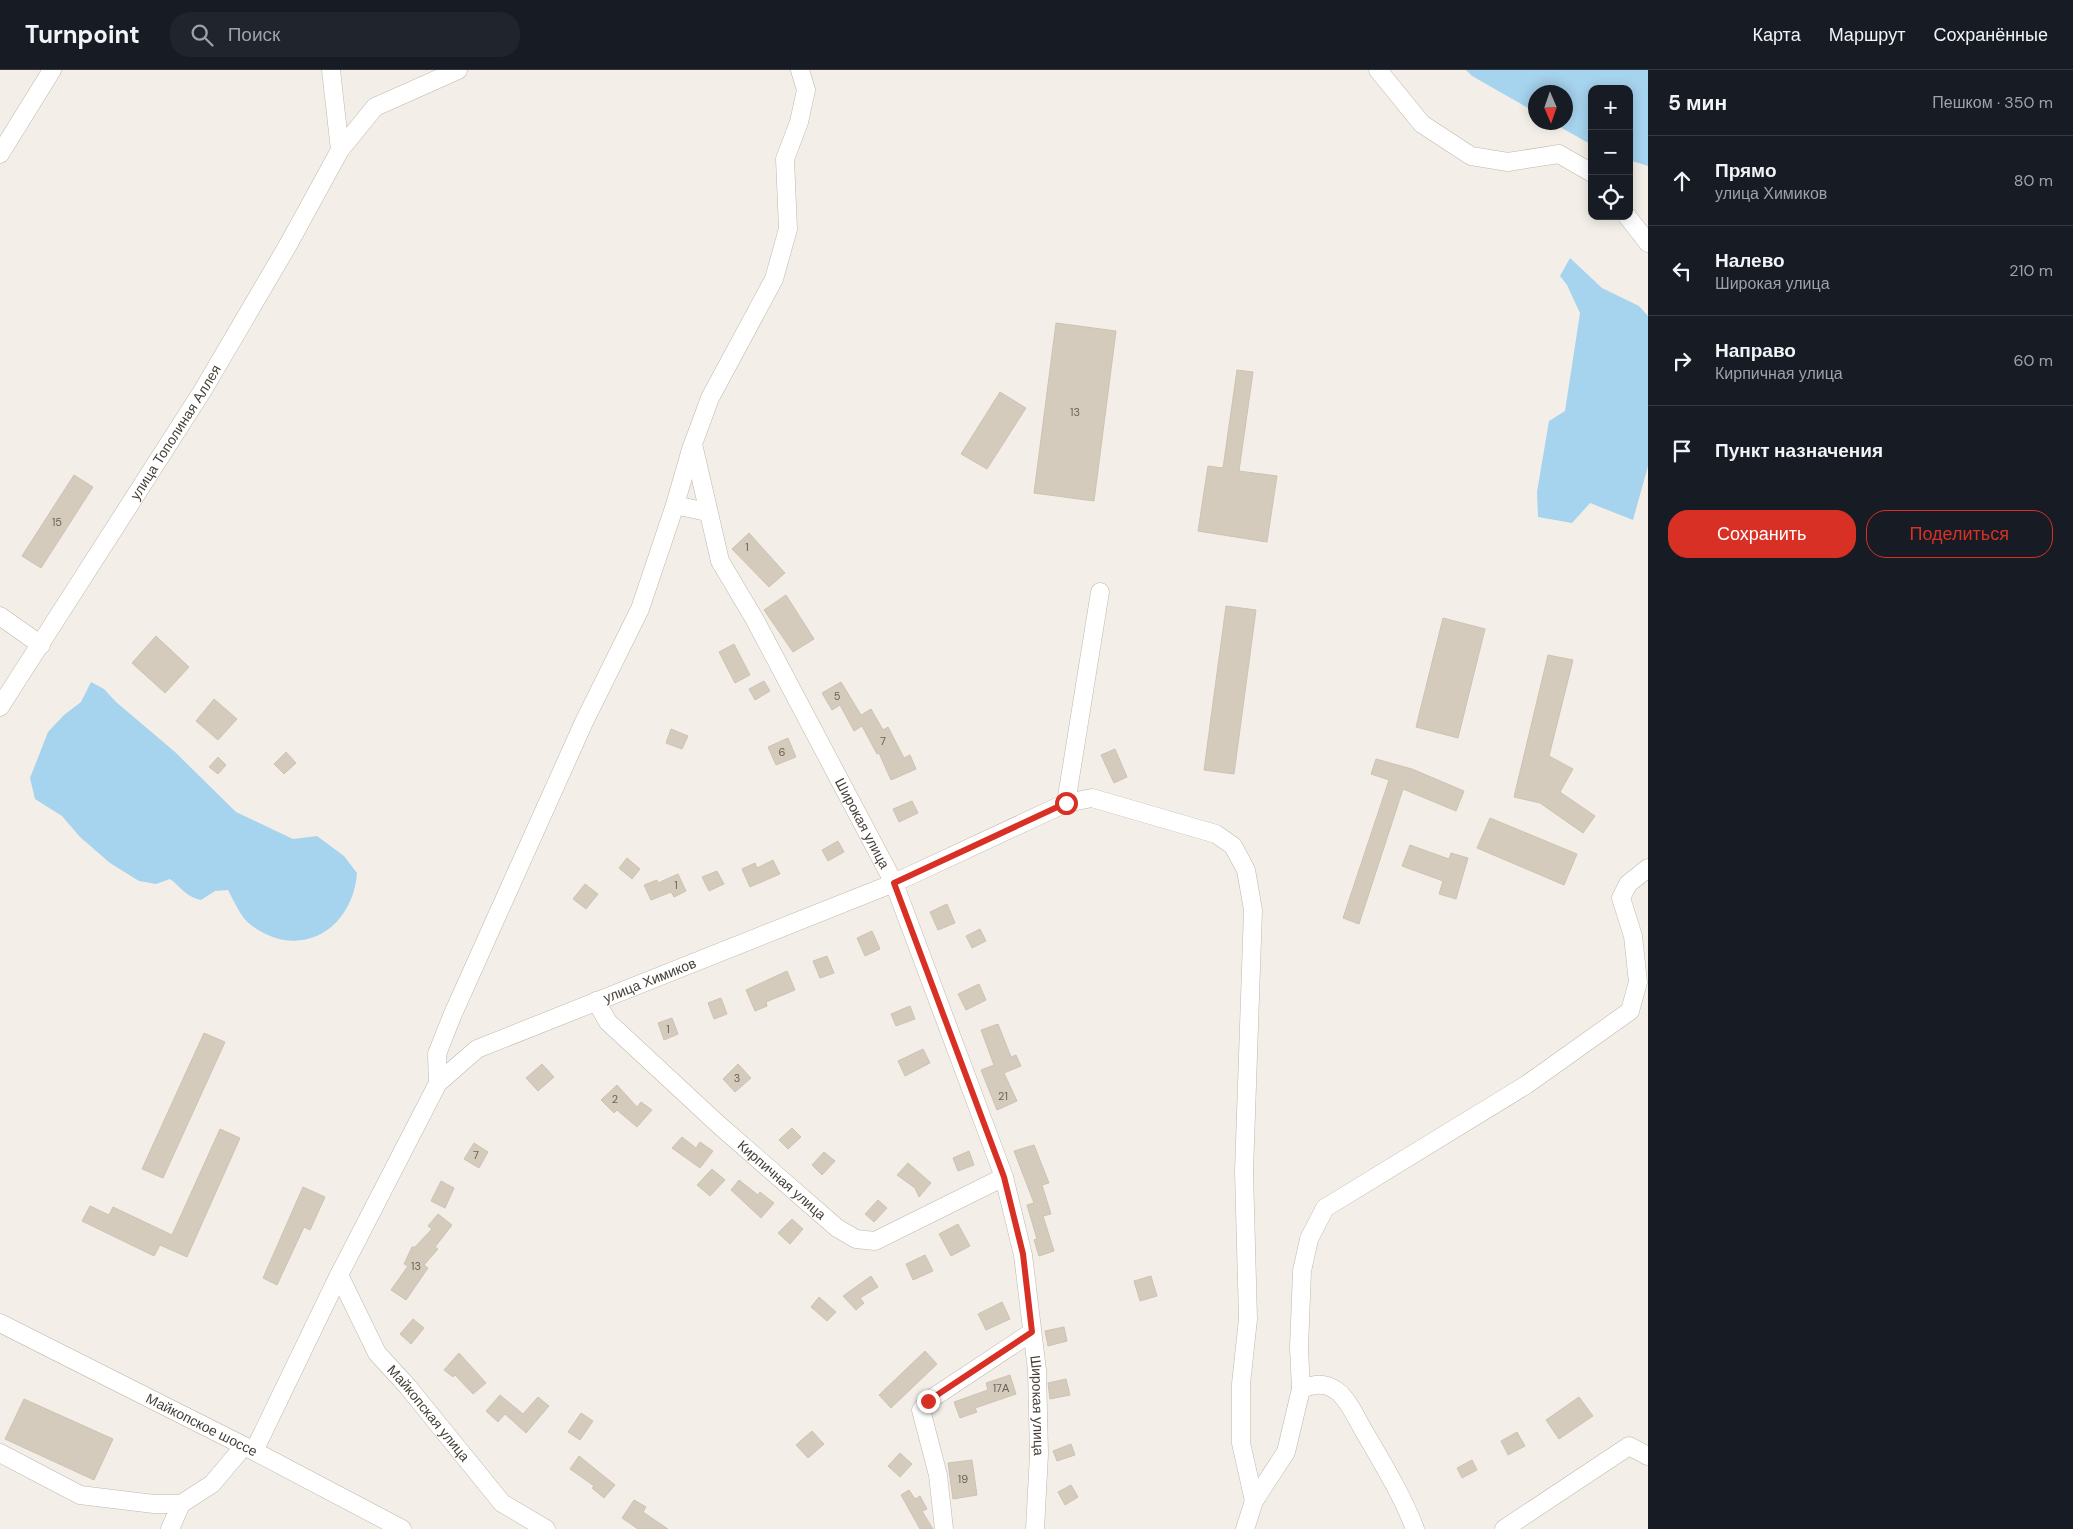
<!DOCTYPE html>
<html lang="ru">
<head>
<meta charset="utf-8">
<style>
  body { margin:0; font-family:"DM Sans",sans-serif; background:#20242c; color:#f1f3f6 }
  .controls { position:absolute; right:15px; top:15px; display:grid; overflow:hidden; border-radius:10px; box-shadow:0 2px 12px #0003 }
  .controls button { width:45px; height:45px; display:grid; place-items:center; padding:0; border:0; border-bottom:1px solid #363941; background:#171b24; color:#f1f3f6; font:25px sans-serif }
  .compass { position:absolute; left:1528px; top:15px; width:45px; height:45px; border-radius:50%; background:#171b24; box-shadow:0 2px 12px #0003; rotate:178deg }
  .stop { position:absolute; width:15px; height:15px; margin:-11px; border:4px solid #d93025; border-radius:50%; background:#fff }
  .stop.end { background:#d93025; border-color:#fff; box-shadow:0 1px 5px #0008 }
  .list { margin:0; padding:0; list-style:none }
  h2 { display:flex; justify-content:space-between; align-items:center; height:65px; margin:0; padding:0 20px; font-size:21px }
  h2 small { font-size:16px; font-weight:400; color:#9ea1a6 }
  .list li { display:grid; grid-template-columns:32px 1fr auto; gap:15px; align-items:center; box-sizing:border-box; height:90px; padding:0 20px; border-top:1px solid #363941 }
  .list b { display:block; font-size:19px; white-space:nowrap }
  .list p { margin:0; font-size:16px; white-space:nowrap; color:#9ea1a6 }
  .list em { font-size:16px; font-style:normal; color:#9ea1a6 }
  .actions { display:flex; gap:10px; padding:15px 20px }
  .actions a { flex:1; padding:11px 0; border:1px solid #d93025; border-radius:20px; text-align:center; font-size:18px; color:#d93025 }
  .actions .main { background:#d93025; color:#fff }
  .icon { flex:none; width:28px; height:28px; fill:none; stroke:currentColor; stroke-width:2; stroke-linecap:round; stroke-linejoin:round }
  .map { position:relative; flex:none; width:1648px; height:1459px; overflow:hidden }
  header { display:flex; align-items:center; gap:30px; box-sizing:border-box; height:70px; padding:0 25px; background:#171b24; border-bottom:1px solid #363941 }
  header strong { font-size:24px }
  nav { display:flex; gap:28px; margin-inline-start:auto; font-size:18px }
  .search { width:350px; height:45px; background:#20242c; display:flex; align-items:center; gap:12px; box-sizing:border-box; padding:0 18px; border-radius:20px; color:#9ea1a6; font-size:19px }
  main { display:flex }
  aside { flex:1; background:#171b24 }
  .map>svg:first-child { display:block }
  .water { fill:#a6d3ee }
  .building { fill:#d5cbbd; stroke:#cfc2b1 }
  .lines { fill:none; stroke-linecap:round; stroke-linejoin:round }
  .minor-casing { stroke:#bfb7aa; stroke-width:19 }
  .minor { stroke:#fff; stroke-width:18 }
  .route { stroke:#d93025; stroke-width:6 }
  .labels { text-anchor:middle; stroke-width:4; stroke-linejoin:round; paint-order:stroke }
  .number-label { font-size:11px; fill:#6a6358 }
  .street-label { font-size:14px; fill:#464037; stroke:#fff }
</style>
</head>
<body>
<header>
<strong>Turnpoint</strong>
<div class="search"><svg class="icon" aria-label="search" viewBox="0 0 24 24"><circle cx="10" cy="10" r="6"/><path d="M15 15l6 6"/></svg>Поиск</div>
<nav><a>Карта</a><a>Маршрут</a><a>Сохранённые</a></nav>
</header>
<main>
<div class="map">
<svg width="1648" height="1459" viewBox="0 0 1648 1459">
  <rect width="100%" height="100%" fill="#f3efe8"/>
  <!-- water -->
  <g class="water">
    <path d="M1466,0h182v96l-19,-6v-71h-37v56l-39,-22 13,-1v-30h-30l-1,20 -63,-36z"/>
    <path d="M1570,188l32,30 37,18 9,10v150l-15,54 -43,-17 -18,20 -34,-6 -1,-25 12,-71 16,-10 15,-98 -13,-28 -7,-9z"/>
    <path d="M91,612l13,7 12,13 59,50 61,60 57,27 24,-3 27,20 13,17c-4,56 -57,89 -106,52 -10,-7 -17,-24 -23,-35l-13,1 -14,9c-16,-4 -18,-11 -31,-21l-14,5 -17,-3 -29,-18 -30,-26 -18,-21 -27,-17 -5,-21 18,-46 16,-17 17,-13z"/>
  </g>
  <!-- building -->
  <g class="building">
    <path d="M1056,253l60,8 -22,170 -60,-8z"/>
    <path d="M1237,300l16,2 -14,99 38,5 -10,66 -69,-11 10,-65 15,2z"/>
    <path d="M1000,322l26,16 -39,61 -26,-15z"/>
    <path d="M74,405l19,12 -52,81 -19,-12z"/>
    <path d="M749,463l36,40 -16,14 -37,-38z"/>
    <path d="M786,525l28,44 -21,13 -29,-42z"/>
    <path d="M1226,536l30,4 -22,164 -30,-4z"/>
    <path d="M1443,548l42,11 -27,109 -42,-11z"/>
    <path d="M156,566l33,31 -24,26 -33,-30z"/>
    <path d="M734,574l16,31 -15,8 -16,-31z"/>
    <path d="M1548,585l25,5 -24,96 24,13 -13,23 35,24 -12,17 -43,-30 -26,-6z"/>
    <path d="M764,611l6,10 -15,9 -6,-11z"/>
    <path d="M841,612l20,33 10,-6 12,21 5,-3 16,31 6,-3 6,14 -25,11 -12,-27 -2,1 -15,-28 -8,5 -14,-26 -8,5 -10,-17z"/>
    <path d="M214,629l23,20 -19,21 -22,-19z"/>
    <path d="M671,659l17,7 -6,13 -16,-6z"/>
    <path d="M788,668l8,19 -20,8 -8,-18z"/>
    <path d="M1115,679l12,28 -13,6 -13,-28z"/>
    <path d="M286,682l10,11 -12,11 -10,-10z"/>
    <path d="M218,687l8,8 -8,9 -9,-7z"/>
    <path d="M1376,689l36,10 52,22 -8,20 -53,-22 -44,135 -16,-6 46,-138 -18,-6z"/>
    <path d="M912,731l6,12 -19,9 -6,-13z"/>
    <path d="M1490,748l87,36 -13,31 -87,-37z"/>
    <path d="M838,771l6,11 -16,9 -6,-11z"/>
    <path d="M1410,775l39,14 2,-6 17,5 -12,41 -17,-5 4,-13 -41,-15z"/>
    <path d="M627,788l13,11 -8,10 -13,-11z"/>
    <path d="M773,790l7,14 -30,13 -8,-18 13,-6 2,5z"/>
    <path d="M717,801l7,13 -15,7 -7,-14z"/>
    <path d="M678,804l8,17 -12,6 -3,-5 -20,8 -7,-15 13,-5 1,3z"/>
    <path d="M585,814l13,10 -12,15 -13,-10z"/>
    <path d="M947,834l8,19 -17,7 -8,-18z"/>
    <path d="M980,859l6,12 -14,7 -6,-12z"/>
    <path d="M872,861l8,18 -15,7 -8,-18z"/>
    <path d="M827,886l7,17 -14,5 -7,-17z"/>
    <path d="M787,901l8,19 -29,12 1,4 -12,5 -9,-21z"/>
    <path d="M979,914l7,16 -20,10 -8,-16z"/>
    <path d="M721,928l6,16 -13,5 -6,-16z"/>
    <path d="M910,936l5,13 -19,7 -5,-12z"/>
    <path d="M672,948l6,16 -14,6 -6,-17z"/>
    <path d="M998,954l13,33 5,-2 5,11 -17,7 13,28 -20,9 -16,-40 13,-5 -13,-35z"/>
    <path d="M204,963l21,9 -62,136 -21,-9z"/>
    <path d="M923,979l7,14 -25,13 -7,-15z"/>
    <path d="M542,994l12,13 -16,14 -12,-13z"/>
    <path d="M738,994l13,14 -16,14 -12,-13z"/>
    <path d="M617,1015l20,22 4,-5 11,8 -15,17 -20,-17 -3,3 -13,-13z"/>
    <path d="M792,1058l9,9 -13,12 -9,-9z"/>
    <path d="M220,1059l20,9 -53,119 -27,-12 -6,11 -72,-35 8,-15 19,9 4,-8 59,28z"/>
    <path d="M682,1067l14,11 4,-6 13,9 -13,17 -28,-20z"/>
    <path d="M474,1073l14,9 -9,16 -15,-9z"/>
    <path d="M1034,1075l15,38 -7,2 9,29 -8,2 11,35 -15,5 -5,-16 3,-1 -10,-34 7,-2 -20,-52z"/>
    <path d="M969,1081l5,14 -16,6 -5,-13z"/>
    <path d="M824,1082l11,9 -13,14 -10,-10z"/>
    <path d="M908,1093l23,20 -12,14 -4,-9 -18,-13z"/>
    <path d="M712,1099l13,11 -15,16 -13,-11z"/>
    <path d="M739,1110l19,15 2,-3 14,11 -13,15 -30,-28z"/>
    <path d="M441,1111l13,7 -9,20 -14,-7z"/>
    <path d="M303,1117l22,10 -15,33 -6,-3 -27,58 -14,-7z"/>
    <path d="M878,1130l9,8 -13,14 -9,-8z"/>
    <path d="M438,1144l14,11 -17,22 3,2 -14,16 4,3 -22,32 -15,-10 17,-24 -4,-2 8,-17h3l17,-18 -4,-3z"/>
    <path d="M792,1149l11,10 -13,15 -12,-11z"/>
    <path d="M958,1154l12,22 -19,10 -12,-22z"/>
    <path d="M925,1185l8,16 -20,9 -7,-16z"/>
    <path d="M871,1206l7,11 -18,11 4,5 -8,7 -13,-14z"/>
    <path d="M1151,1206l6,20 -17,5 -6,-20z"/>
    <path d="M819,1227l17,15 -9,9 -16,-14z"/>
    <path d="M1002,1232l8,17 -24,11 -8,-16z"/>
    <path d="M413,1249l11,9 -13,16 -11,-10z"/>
    <path d="M1064,1257l3,14 -19,5 -3,-15z"/>
    <path d="M925,1281l12,13 -46,44 -12,-13z"/>
    <path d="M459,1283l27,30 -13,11 -18,-19 -2,2 -9,-7z"/>
    <path d="M1010,1305l6,19 -41,14 2,4 -17,6 -6,-16 34,-12 -2,-7z"/>
    <path d="M1066,1309l4,16 -20,4 -2,-16z"/>
    <path d="M500,1325l23,19 15,-17 11,9 -23,27 -21,-19 -7,8 -12,-11z"/>
    <path d="M1579,1327l14,19 -34,23 -13,-19z"/>
    <path d="M24,1329l89,40 -19,41 -89,-41z"/>
    <path d="M581,1343l12,8 -13,19 -12,-8z"/>
    <path d="M812,1361l12,13 -16,14 -12,-13z"/>
    <path d="M1517,1362l8,14 -17,9 -7,-14z"/>
    <path d="M1071,1374l4,11 -18,6 -4,-10z"/>
    <path d="M900,1383l12,11 -12,13 -12,-11z"/>
    <path d="M579,1386l36,29 -11,13 -12,-10 2,-2 -24,-17z"/>
    <path d="M972,1390l5,35 -24,4 -5,-36z"/>
    <path d="M1472,1390l5,10 -15,8 -5,-10z"/>
    <path d="M1071,1415l7,12 -13,8 -7,-13z"/>
    <path d="M909,1420l6,9 5,-3 7,13 -5,2 11,18h-13l-19,-34z"/>
    <path d="M634,1430l12,7 -3,5 25,17h-30l-16,-11z"/>
  </g>
  <g class="lines">
    <defs>
      <g id="minor">
        <path d="M331,0l9,80"/>
        <path id="s1" d="M800,0l6,20 -7,32 -14,37 3,70 -14,50 -64,119 -17,46 27,117 35,59 139,263 110,294 19,78 14,115 2,84 -4,75"/>
        <path d="M1378,0l44,54 49,32 37,6 51,-8 33,19"/>
        <path d="M0,84l52,-84"/>
        <path d="M1627,146l21,27"/>
        <path d="M675,435l17,-59"/>
        <path d="M0,546l41,29"/>
        <path id="s2" d="M0,637l203,-317 85,-145 52,-95 35,-43 83,-37"/>
        <path d="M1066,733l34,-211"/>
        <path id="s3" d="M596,931l12,21 111,103 118,103 19,11 19,2 129,-64"/>
        <path d="M438,1013l-1,-29 15,-38 132,-294 56,-113 35,-104 32,7"/>
        <path id="s4" d="M339,1205l38,78 31,34 94,116 44,26"/>
        <path id="s5" d="M0,1253l254,128 148,78"/>
        <path d="M1301,1319c13,-5 24,-7 36,2 12,9 20,29 28,42 18,31 37,62 50,96"/>
        <path id="s6" d="M254,1381l85,-176 99,-192 39,-34 417,-166 172,-80 26,-5 124,36 17,12 13,24 7,40 -9,262 4,147 -7,65v59l13,58"/>
        <path d="M0,1383l80,42 74,9h27l31,-20 32,-38"/>
        <path d="M170,1459l11,-25"/>
        <path d="M944,1459l-6,-54 -17,-65 7,-9 104,-69"/>
        <path d="M1245,1459l9,-28 32,-49 15,-63 -2,-41 3,-77 7,-32 16,-31 201,-123 104,-74 8,-29 -5,-46 -12,-38 7,-14 20,-16"/>
        <path d="M1504,1459l125,-83 19,10"/>
      </g>
    </defs>
    <!-- minor casing -->
    <use href="#minor" class="minor-casing"/>
    <!-- minor -->
    <use href="#minor" class="minor"/>
  </g>
  <g class="lines">
    <!-- route -->
    <path class="route" d="M928,1331l104,-69 -9,-78 -19,-77 -110,-294 172,-80"/>
  </g>
  <g class="labels">
    <!-- number labels -->
    <g class="number-label">
      <text x="1075" y="346">13</text>
      <text x="57" y="456">15</text>
      <text x="747" y="481">1</text>
      <text x="837" y="630">5</text>
      <text x="883" y="675">7</text>
      <text x="782" y="686">6</text>
      <text x="676" y="819">1</text>
      <text x="668" y="963">1</text>
      <text x="737" y="1012">3</text>
      <text x="1003" y="1030">21</text>
      <text x="615" y="1033">2</text>
      <text x="476" y="1089">7</text>
      <text x="416" y="1200">13</text>
      <text x="1001" y="1322">17А</text>
      <text x="963" y="1413">19</text>
    </g>
    <!-- street labels -->
    <g class="street-label">
      <text dy="5" stroke="none"><textPath href="#s2" startOffset="326">улица Тополиная Аллея</textPath></text>
      <text dy="5" stroke="none"><textPath href="#s1" startOffset="818">Широкая улица</textPath></text>
      <text dy="5" stroke="none"><textPath href="#s6" startOffset="649">улица Химиков</textPath></text>
      <text dy="5" stroke="none"><textPath href="#s3" startOffset="259">Кирпичная улица</textPath></text>
      <text dy="5" stroke="none"><textPath href="#s1" startOffset="1431">Широкая улица</textPath></text>
      <text dy="5" stroke="none"><textPath href="#s4" startOffset="166">Майкопская улица</textPath></text>
      <text dy="5" stroke="none"><textPath href="#s5" startOffset="226">Майкопское шоссе</textPath></text>
    </g>
  </g>
</svg>
<div class="controls">
<button>+</button>
<button>−</button>
<button><svg class="icon" aria-label="locate" viewBox="0 0 24 24"><circle cx="12" cy="12" r="6"/><path d="M12 2v4M12 18v4M2 12h4M18 12h4"/></svg></button>
</div>
<svg class="compass" viewBox="-18 -18 36 36"><path d="M0-13l5 13h-10z" fill="#e53935"/><path d="M0 13l5-13h-10z" fill="#9ea1a6"/></svg>
<div class="stop" style="left:1066px;top:733px"></div>
<div class="stop end" style="left:928px;top:1331px"></div>
</div>
<aside>
<h2>5 мин<small>Пешком · 350 m</small></h2>
<ul class="list">
<li><svg class="icon" aria-label="ahead" viewBox="0 0 24 24"><path d="M12 20V5M6 11l6-6 6 6"/></svg><div><b>Прямо</b><p>улица Химиков</p></div><em>80 m</em></li>
<li><svg class="icon" aria-label="left" viewBox="0 0 24 24"><path d="M17 20v-9H6M10 6l-5 5 5 5"/></svg><div><b>Налево</b><p>Широкая улица</p></div><em>210 m</em></li>
<li><svg class="icon" aria-label="right" viewBox="0 0 24 24"><path d="M7 20v-9h11M14 6l5 5-5 5"/></svg><div><b>Направо</b><p>Кирпичная улица</p></div><em>60 m</em></li>
<li><svg class="icon" aria-label="arrive" viewBox="0 0 24 24"><path d="M6 21V4h12l-3 4 3 4H6"/></svg><div><b>Пункт назначения</b></div></li>
</ul>
<div class="actions"><a class="main">Сохранить</a><a>Поделиться</a></div>
</aside>
</main>
</body>
</html>
